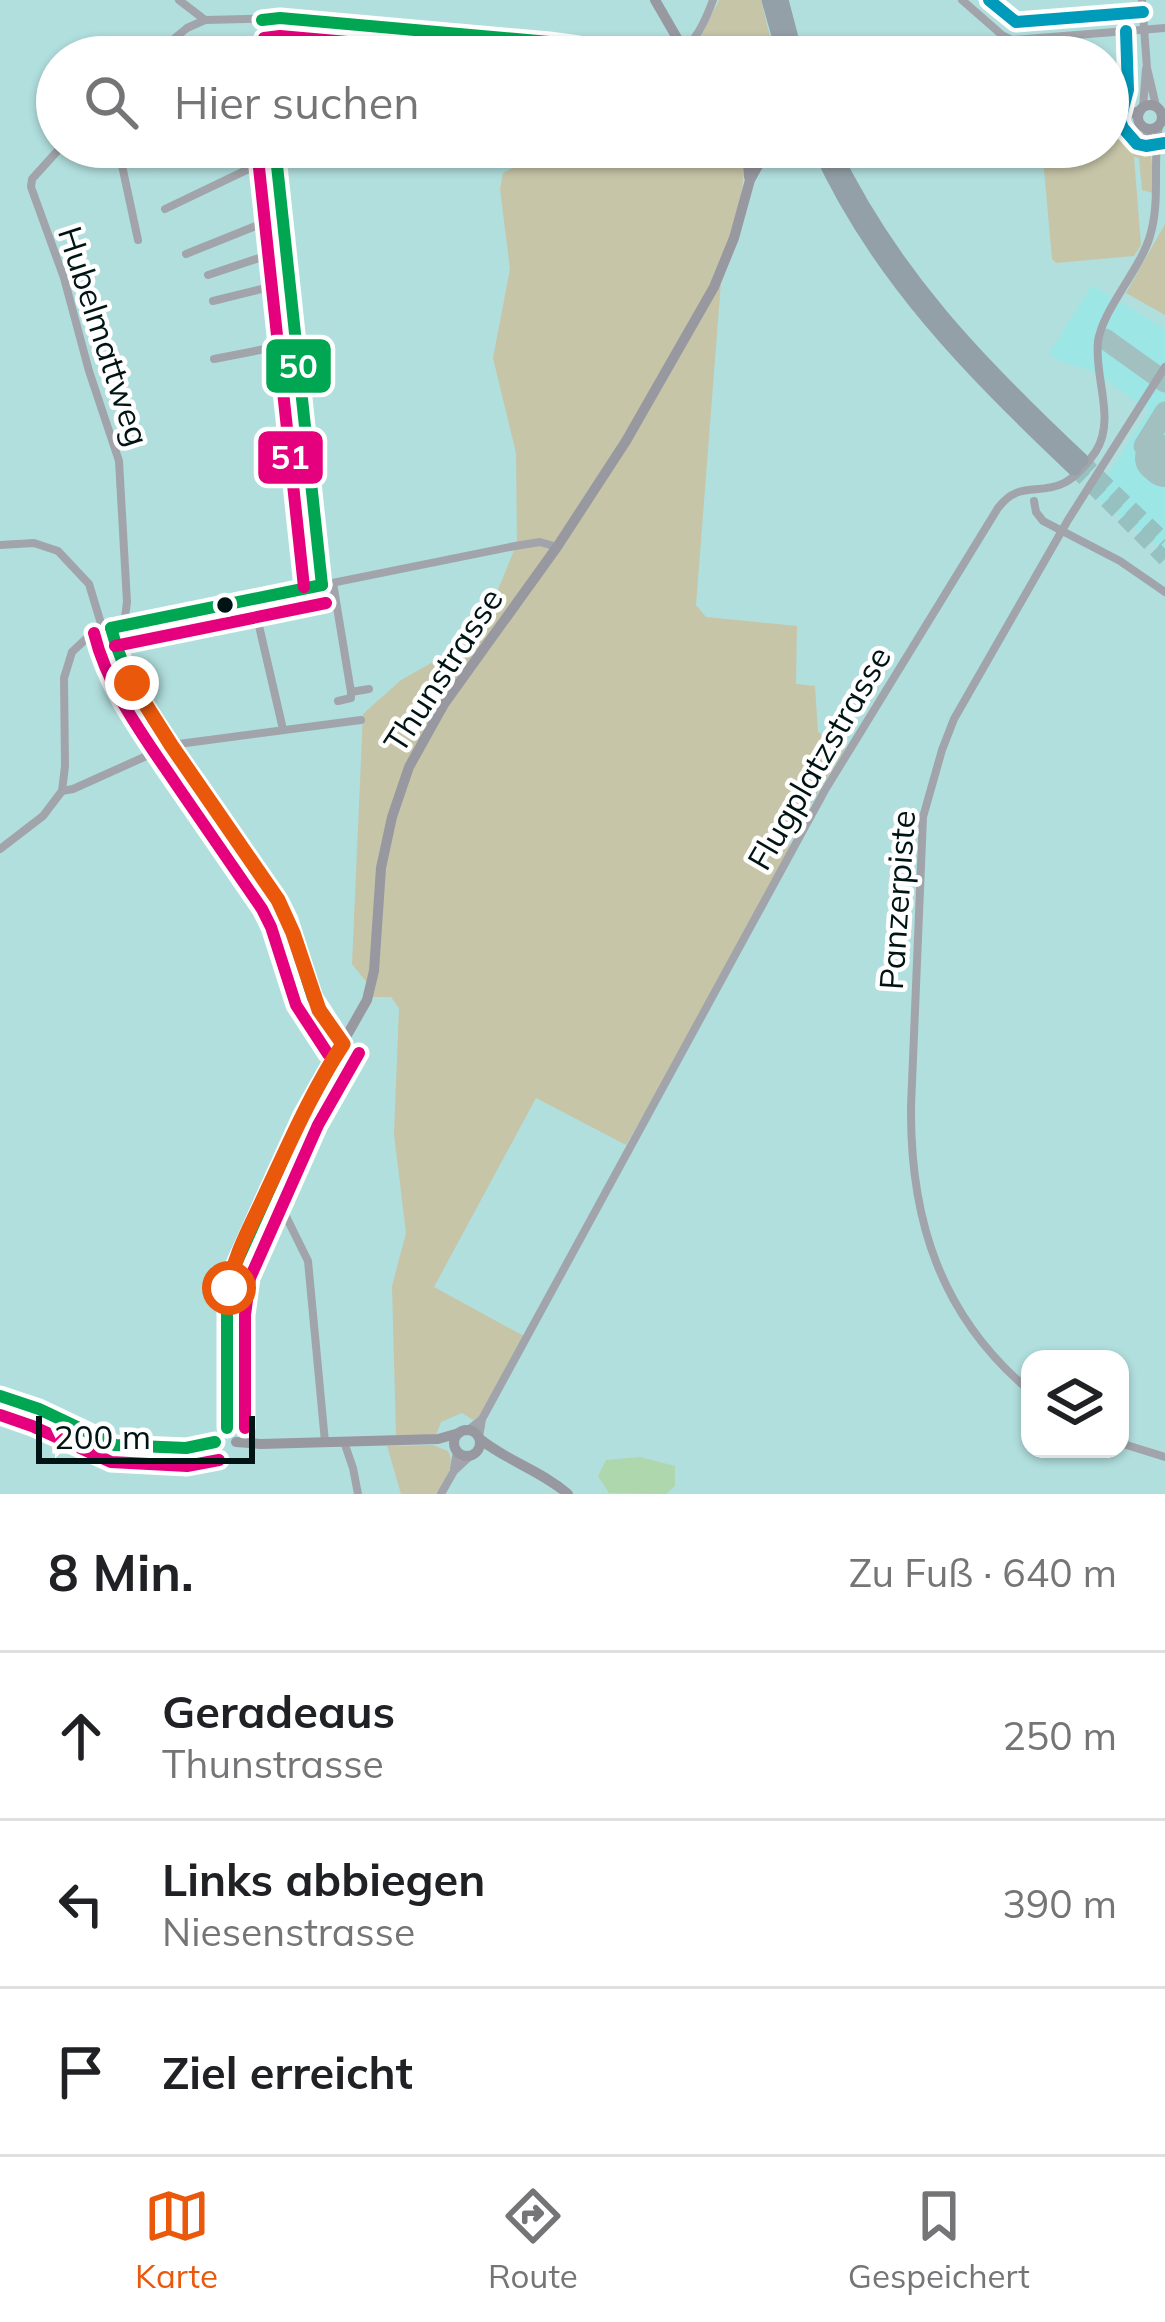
<!DOCTYPE html>
<html lang="de">
<head>
<meta charset="utf-8">
<style>
  body { margin:0; font-family:Mulish,sans-serif; background:#f2f2f2; color:#202124 }
  .controls { position:absolute; right:36px; bottom:36px; display:grid; overflow:hidden; border-radius:24px; box-shadow:0 3px 9px #0004 }
  .controls button { width:108px; height:108px; display:grid; place-items:center; padding:0; border:0; border-bottom:3px solid #e0e0e0; background:#fff; color:#202124; font:60px sans-serif }
  .scale { position:absolute; left:36px; bottom:30px; width:219px; box-sizing:border-box; padding-left:12px; border:6px solid #001414; border-top:0; font-size:33px; line-height:42px; white-space:nowrap; color:#001414; -webkit-text-stroke:9px #fff; paint-order:stroke }
  .stop { position:absolute; width:36px; height:36px; margin:-27px; border:9px solid #ea580c; border-radius:50%; background:#fff }
  .stop.end { background:#ea580c; border-color:#fff; box-shadow:0 3px 12px #0008 }
  .list { margin:0; padding:0; list-style:none }
  h2 { display:flex; justify-content:space-between; align-items:center; height:156px; margin:0; padding:0 48px; font-size:51px }
  h2 small { font-size:39px; font-weight:400; color:#757577 }
  .list li { display:grid; grid-template-columns:78px 1fr auto; gap:36px; align-items:center; box-sizing:border-box; height:168px; padding:0 48px; border-top:3px solid #e0e0e0 }
  .list b { display:block; font-size:45px; white-space:nowrap }
  .list p { margin:0; font-size:39px; white-space:nowrap; color:#757577 }
  .list em { font-size:39px; font-style:normal; color:#757577 }
  .icon { flex:none; width:66px; height:66px; fill:none; stroke:currentColor; stroke-width:2; stroke-linecap:round; stroke-linejoin:round }
  .map { position:relative; flex:none; width:1165px; height:1494px; overflow:hidden }
  .search { position:absolute; background:#fff; box-shadow:0 3px 9px #0004; left:36px; right:36px; top:36px; height:132px; display:flex; align-items:center; gap:30px; box-sizing:border-box; padding:0 42px; border-radius:66px; color:#757577; font-size:45px }
  .sheet { height:660px; background:#fff }
  nav { display:flex; justify-content:space-around; align-items:center; box-sizing:border-box; height:168px; border-top:3px solid #e0e0e0; background:#fff; font-size:33px; color:#757577 }
  nav a { display:grid; justify-items:center; gap:6px }
  nav .on { color:#ea580c }
  .map>svg:first-child { display:block }
  .built { fill:#9ce7e5 }
  .green { fill:#c6c5a8 }
  .water { fill:#afd7ae }
  .lines { fill:none; stroke-linecap:round; stroke-linejoin:round }
  .taxiway { stroke:#a2c0c0; stroke-width:21 }
  .runway { stroke:#a2c0c0; stroke-width:48 }
  .highway-tunnel { stroke:#96c1c0; stroke-width:15; stroke-dasharray:15 8; stroke-linecap:butt }
  .street { stroke:#a2a4ab; stroke-width:8 }
  .secondary { stroke:#9898a1; stroke-width:10 }
  .highway { stroke:#93a0a7; stroke-width:15 }
  .bus-1-casing { stroke:#fff; stroke-width:21 }
  .bus-2-casing { stroke:#fff; stroke-width:21 }
  .bus-3-casing { stroke:#fff; stroke-width:21 }
  .bus-1 { stroke:#00a651; stroke-width:12 }
  .bus-2 { stroke:#e5007d; stroke-width:12 }
  .bus-3 { stroke:#009abb; stroke-width:12 }
  .route { stroke:#ea580c; stroke-width:15 }
  .bus-dot { fill:#001414; stroke:#fff; stroke-width:4.5 }
  .labels { text-anchor:middle; stroke-width:9; stroke-linejoin:round; paint-order:stroke }
  .street-label { font-size:33px; fill:#001414; stroke:#fff }
  .line-badge { stroke:#fff; stroke-width:4.5 }
  .badge-label { font-size:33px; text-anchor:middle; font-weight:bold; fill:#fff }
</style>
</head>
<body>
<div class="map">
<svg width="1165" height="1494" viewBox="0 0 1165 1494">
  <rect width="100%" height="100%" fill="#b1dfde"/>
  <!-- built -->
  <path class="built" d="M1092,285l73,44v223l-71,-56 55,-85 -56,-40 -30,-9 -14,-8z"/>
  <!-- green -->
  <g class="green">
    <path d="M719,0h42l14,57h-73l-7,-8z"/>
    <path d="M1135,129c18,14 19,42 18,64l-11,-3 -3,-32 -5,-1 7,88 -7,11 -78,7 -4,-4 -10,-112h66v-15z"/>
    <path d="M550,147h194c2,42 -9,92 -31,128l8,7 -25,323 10,12 91,9 -1,58 19,2 3,46 27,17 -55,88 -2,29 -162,279 -90,-47 -102,189 90,49 -46,82 -5,2 -11,-7 -21,9 -5,13h-40l-4,-149 14,-53 -12,-99 5,-126 -8,-11h-19l-1,-9 -19,-24 11,-250 38,-34 78,-44 38,-93 -1,-90 -23,-95 17,-89 -10,-80 3,-16z"/>
    <path d="M1165,224v91l-39,-22z"/>
    <path d="M433,1445l15,6c8,15 -3,29 -11,43h-36l-14,-48z"/>
  </g>
  <!-- water -->
  <path class="water" d="M640,1457l35,9v20l-9,8 -57,-1 -11,-17 8,-16z"/>
  <g class="lines">
    <!-- taxiway -->
    <g class="taxiway">
      <path d="M1105,339l60,43"/>
      <path d="M1159,458l-15,-12 21,-34"/>
    </g>
    <!-- runway -->
    <path class="runway" d="M1159,458l6,5"/>
    <!-- highway-tunnel -->
    <g class="highway-tunnel">
      <path d="M1081,460l84,81"/>
      <path d="M1074,468l91,91"/>
    </g>
    <!-- street -->
    <g class="street">
      <path d="M179,0l26,20"/>
      <path d="M962,0l40,35 10,5 153,-12"/>
      <path d="M1142,0l5,68 9,38"/>
      <path d="M262,20l4,37"/>
      <path d="M152,57l35,-29 18,-8 75,-2 269,24 30,4 30,11"/>
      <path d="M675,57c20,-13 30,-35 38,-57"/>
      <path d="M1143,107l3,-38"/>
      <path d="M1145,128l10,22"/>
      <path d="M61,147l-29,32 -1,8 33,91 25,93 30,90 8,141 -3,23"/>
      <path d="M118,147l20,93"/>
      <path d="M275,147l47,438"/>
      <path d="M157,164l32,-17"/>
      <path d="M165,209l111,-53"/>
      <path d="M186,254l97,-39"/>
      <path d="M208,275l78,-26"/>
      <path d="M213,301l77,-19"/>
      <path d="M214,359l82,-16"/>
      <path d="M1034,501l2,11 7,9 77,40 45,31"/>
      <path d="M0,545l34,-2 24,8 31,33 14,46"/>
      <path d="M333,583l18,109v6l-13,3"/>
      <path d="M253,600l29,125"/>
      <path d="M111,628l7,27 14,28 39,62 107,155 10,20 25,78 30,46"/>
      <path d="M351,692l18,-3"/>
      <path d="M62,791l11,-2 98,-44 190,-25"/>
      <path d="M0,849l43,-33 19,-25 3,-25 -1,-88 8,-26 17,-16 35,-11 391,-79 25,-4 17,5"/>
      <path d="M271,1186l37,75 17,181"/>
      <path d="M1030,1391c-89,-74 -120,-171 -119,-284l12,-290 19,-67 12,-31 114,-199 97,-153"/>
      <path d="M467,1431l14,-11"/>
      <path d="M479,1437l3,-18 343,-629 173,-282c21,-28 40,-12 66,-25 12,-6 25,-21 32,-32 20,-32 -2,-74 2,-109 4,-32 42,-72 52,-106 11,-37 2,-73 9,-110"/>
      <path d="M344,1442l9,26 5,26"/>
      <path d="M1120,1443l45,14"/>
      <path d="M454,1469l3,-18"/>
      <path d="M441,1494l13,-23 15,-14"/>
    </g>
    <!-- secondary -->
    <g class="secondary">
      <path d="M655,0l33,57"/>
      <circle cx="1150" cy="117" r="12"/>
      <path d="M1108,119l32,-8"/>
      <path d="M747,147l2,30"/>
      <path d="M0,1396l39,13 76,36 71,3 29,-6"/>
      <path d="M227,1428v-114l5,-41 81,-178 54,-95 7,-29 7,-103 11,-51 17,-50 35,-63 113,-157 69,-106 88,-154 20,-49 16,-58 6,-11 9,-14 14,-8"/>
      <circle cx="467" cy="1443" r="13"/>
      <path d="M480,1439c27,22 60,31 88,55"/>
      <path d="M236,1442l25,2 177,-5 21,-6"/>
    </g>
    <!-- highway -->
    <g class="highway">
      <path d="M769,0l16,57"/>
      <path d="M781,0l15,57"/>
      <path d="M819,147c58,129 154,225 255,321"/>
      <path d="M831,147c60,127 149,218 250,313"/>
    </g>
    <defs>
      <g id="bus-1">
        <path d="M262,20l18,-2 269,24 30,4 30,11"/>
        <path d="M275,147l47,438"/>
        <path d="M111,628c14,55 49,102 81,148 29,41 57,83 86,124l10,20 25,78 30,46"/>
        <path d="M111,628l211,-43"/>
        <path d="M0,1396l39,13 76,36 71,3 29,-6"/>
        <path d="M227,1428v-114l5,-41 70,-156 41,-73"/>
      </g>
      <g id="bus-2">
        <path d="M264,38l16,-2 235,21"/>
        <path d="M257,149l47,438"/>
        <path d="M94,633c14,57 51,105 84,154 28,40 56,81 84,122l9,18 25,78 32,49"/>
        <path d="M115,646l211,-43"/>
        <path d="M0,1415l32,11 79,36 76,4 32,-6"/>
        <path d="M245,1428v-113l5,-37 68,-153 41,-72"/>
      </g>
      <g id="bus-3">
        <path d="M989,0l27,22 127,-10"/>
        <path d="M1126,31l2,59 -8,30 3,8 14,16 9,2 19,-3"/>
      </g>
    </defs>
    <!-- bus-1 casing -->
    <use href="#bus-1" class="bus-1-casing"/>
    <!-- bus-2 casing -->
    <use href="#bus-2" class="bus-2-casing"/>
    <!-- bus-3 casing -->
    <use href="#bus-3" class="bus-3-casing"/>
    <!-- bus-1 -->
    <use href="#bus-1" class="bus-1"/>
    <!-- bus-2 -->
    <use href="#bus-2" class="bus-2"/>
    <!-- bus-3 -->
    <use href="#bus-3" class="bus-3"/>
  </g>
  <g class="lines">
    <!-- route -->
    <path class="route" d="M132,683l39,62 107,155 15,33 26,77 24,34c-31,47 -53,98 -77,149 -14,31 -32,62 -37,95"/>
  </g>
  <!-- markers -->
  <circle class="bus-dot" cx="225" cy="605" r="10"/>
  <g class="labels">
    <!-- street labels -->
    <g class="street-label">
      <text transform="translate(104 336) rotate(72)" y="12">Hubelmattweg</text>
      <text transform="translate(443 670) rotate(-57)" y="12">Thunstrasse</text>
      <text transform="translate(819 758) rotate(-60)" y="12">Flugplatzstrasse</text>
      <text transform="translate(897 900) rotate(-86)" y="12">Panzerpiste</text>
    </g>
  </g>
  <g class="line-badge">
    <rect x="264" y="337" width="69" height="58" rx="12" fill="#00a651"/>
    <rect x="256" y="429" width="69" height="57" rx="12" fill="#e5007d"/>
  </g>
  <g class="badge-label">
    <text x="298" y="378">50</text>
    <text x="290" y="469">51</text>
  </g>
</svg>
<div class="controls">
<button><svg class="icon" aria-label="layers" viewBox="0 0 24 24"><path d="M12 4l9 5-9 5-9-5zM3 14l9 5 9-5"/></svg></button>
</div>
<div class="scale">200 m</div>
<div class="stop" style="left:229px;top:1288px"></div>
<div class="stop end" style="left:132px;top:683px"></div>
<div class="search"><svg class="icon" aria-label="search" viewBox="0 0 24 24"><circle cx="10" cy="10" r="6"/><path d="M15 15l6 6"/></svg>Hier suchen</div>
</div>
<section class="sheet">
<h2>8 Min.<small>Zu Fuß · 640 m</small></h2>
<ul class="list">
<li><svg class="icon" aria-label="ahead" viewBox="0 0 24 24"><path d="M12 20V5M6 11l6-6 6 6"/></svg><div><b>Geradeaus</b><p>Thunstrasse</p></div><em>250 m</em></li>
<li><svg class="icon" aria-label="left" viewBox="0 0 24 24"><path d="M17 20v-9H6M10 6l-5 5 5 5"/></svg><div><b>Links abbiegen</b><p>Niesenstrasse</p></div><em>390 m</em></li>
<li><svg class="icon" aria-label="arrive" viewBox="0 0 24 24"><path d="M6 21V4h12l-3 4 3 4H6"/></svg><div><b>Ziel erreicht</b></div></li>
</ul>
</section>
<nav>
<a class="on"><svg class="icon" aria-label="map" viewBox="0 0 24 24"><path d="M3 6l6-2 6 2 6-2v14l-6 2-6-2-6 2zM9 4v14M15 6v14"/></svg>Karte</a>
<a><svg class="icon" aria-label="directions" viewBox="0 0 24 24"><path d="M12 3l9 9-9 9-9-9zM9 14v-3h6M13 9l2 2-2 2"/></svg>Route</a>
<a><svg class="icon" aria-label="saved" viewBox="0 0 24 24"><path d="M7 4h10v16l-5-4-5 4z"/></svg>Gespeichert</a>
</nav>
</body>
</html>
